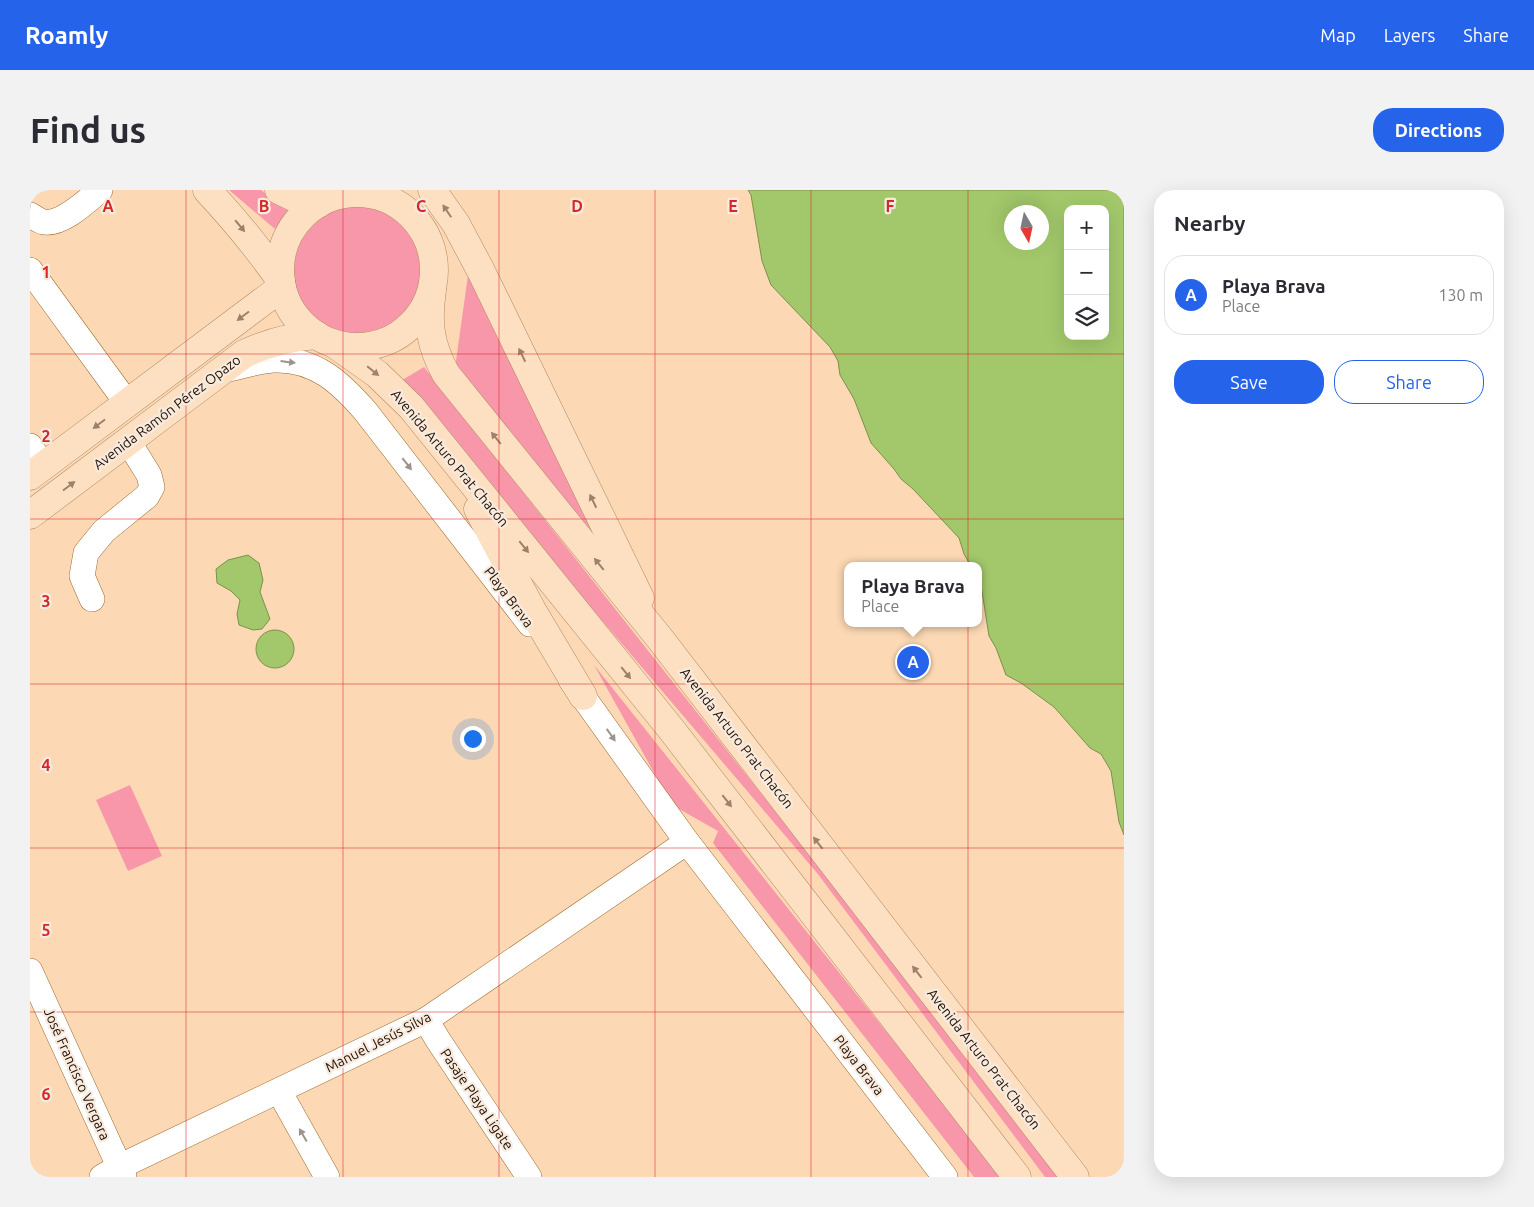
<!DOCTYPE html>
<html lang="en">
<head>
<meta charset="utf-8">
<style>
  body { margin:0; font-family:Ubuntu,sans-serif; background:#f2f2f3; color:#2b2b33 }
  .controls { position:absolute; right:15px; top:15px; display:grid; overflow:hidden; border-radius:10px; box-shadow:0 5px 20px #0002 }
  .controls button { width:45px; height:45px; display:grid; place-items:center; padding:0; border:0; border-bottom:1px solid #e1e1e2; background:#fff; color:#2b2b33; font:25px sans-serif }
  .compass { position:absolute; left:974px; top:15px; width:45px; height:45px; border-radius:50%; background:#fff; box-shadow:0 5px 20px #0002; rotate:171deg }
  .you { position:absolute; left:442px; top:548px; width:18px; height:18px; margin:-12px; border:4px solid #fff; border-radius:50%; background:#1a73e8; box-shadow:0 0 0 8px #1a73e833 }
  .badge { display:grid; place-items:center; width:32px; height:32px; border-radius:50%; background:#2563eb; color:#fff; font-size:16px; font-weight:700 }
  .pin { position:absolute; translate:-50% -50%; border:2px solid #fff; box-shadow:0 1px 5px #0006 }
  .popup { position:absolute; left:814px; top:372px; width:138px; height:65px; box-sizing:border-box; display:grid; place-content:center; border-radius:10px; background:#fff; filter:drop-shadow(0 1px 4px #0005); font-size:16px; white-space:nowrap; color:#7c7c81 }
  .popup b { font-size:19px; color:#2b2b33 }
  .popup::after { content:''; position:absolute; left:50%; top:100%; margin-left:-10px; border:10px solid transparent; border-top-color:#fff }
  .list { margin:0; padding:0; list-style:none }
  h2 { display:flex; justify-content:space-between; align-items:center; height:65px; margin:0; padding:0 20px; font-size:21px }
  h2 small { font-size:16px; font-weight:400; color:#7c7c81 }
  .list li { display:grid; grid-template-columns:32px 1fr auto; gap:15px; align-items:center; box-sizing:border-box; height:80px; margin:0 10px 10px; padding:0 10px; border:1px solid #e1e1e2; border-radius:20px }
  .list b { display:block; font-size:19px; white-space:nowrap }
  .list p { margin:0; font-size:16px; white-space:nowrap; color:#7c7c81 }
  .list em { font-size:16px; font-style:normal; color:#7c7c81 }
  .actions { display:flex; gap:10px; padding:15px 20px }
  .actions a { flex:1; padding:11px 0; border:1px solid #2563eb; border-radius:20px; text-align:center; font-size:18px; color:#2563eb }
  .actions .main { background:#2563eb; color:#fff }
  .icon { flex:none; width:28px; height:28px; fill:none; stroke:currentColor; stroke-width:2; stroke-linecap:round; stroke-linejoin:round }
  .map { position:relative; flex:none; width:1094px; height:987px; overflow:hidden; border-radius:20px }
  header { display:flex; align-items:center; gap:30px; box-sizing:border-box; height:70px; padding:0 25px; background:#2563eb; color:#fff }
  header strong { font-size:24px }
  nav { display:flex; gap:28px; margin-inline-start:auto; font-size:18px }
  .intro { display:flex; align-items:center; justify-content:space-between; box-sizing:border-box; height:120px; padding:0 30px }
  h1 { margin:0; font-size:35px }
  .button { padding:12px 22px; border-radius:20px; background:#2563eb; color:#fff; font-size:18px; font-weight:700 }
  main { display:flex; gap:30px; padding:0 30px }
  aside { flex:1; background:#fff; border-radius:20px; box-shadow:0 5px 20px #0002 }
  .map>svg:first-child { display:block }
  .green { fill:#f897aa }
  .water { fill:#a2c86b; stroke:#7c914b; fill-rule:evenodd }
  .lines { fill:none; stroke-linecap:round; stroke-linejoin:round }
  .minor-casing { stroke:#9e6a2a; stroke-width:26 }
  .major-casing { stroke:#b18a63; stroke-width:29 }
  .minor { stroke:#fff; stroke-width:25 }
  .major { stroke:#fde0c2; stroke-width:28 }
  .oneway { fill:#9c826b }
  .oneway2 { fill:#9d938c }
  .grid { fill:none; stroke:#d62828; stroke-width:1; stroke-opacity:0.55 }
  .labels { text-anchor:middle; stroke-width:4.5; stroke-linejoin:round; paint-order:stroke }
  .street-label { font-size:14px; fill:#251000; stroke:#f7ebdf }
  .grid-label { font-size:16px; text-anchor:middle; font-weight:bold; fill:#d62828; stroke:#f7ebdf; stroke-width:4.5; stroke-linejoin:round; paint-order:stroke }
</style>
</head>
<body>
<header>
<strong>Roamly</strong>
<nav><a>Map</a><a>Layers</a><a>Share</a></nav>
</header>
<div class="intro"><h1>Find us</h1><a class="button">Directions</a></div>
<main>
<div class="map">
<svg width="1094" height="987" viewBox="0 0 1094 987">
  <rect width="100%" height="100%" fill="#fcd9b4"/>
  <!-- green -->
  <g class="green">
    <path d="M199,0h32l27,20 -13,19z"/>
    <circle cx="327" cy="80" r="65"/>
    <path d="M438,85l128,261 -141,-168z"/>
    <path d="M394,177l640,810h-19l-228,-304 -418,-491z"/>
    <path d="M564,475l408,512h-28l-261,-334 5,-12 -46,-26z"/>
    <path d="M100,595l32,71 -34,15 -32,-71z"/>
  </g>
  <!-- water -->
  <g class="water">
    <path d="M718,0h376v645l-5,-13 -8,-51 -10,-17 -11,-6 -36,-41 -33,-24 -15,-8 -10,-27 -7,-12 -9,-57 -2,-2v-11h-7l-7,-12 -5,-16 -46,-49 -12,-10 -7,-10 -23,-26 -17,-44 -14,-24 -2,-14 -8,-14 -59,-62 -9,-24 -11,-66zM1038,19h37v127h-37zM982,22h30v30h-30z"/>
    <path d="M218,365l11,8 4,17 -3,12 10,27 -8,10 -9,1 -14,-5 -2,-11 3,-14 -9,-9 -14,-8 -1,-14 12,-9z"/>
    <circle cx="245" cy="459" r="19"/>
  </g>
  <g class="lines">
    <defs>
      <g id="minor">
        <path d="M0,25c4,2 9,6 14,7 18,3 43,-21 56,-32"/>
        <path d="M0,80l97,133"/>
        <path d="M198,179c15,-3 30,-8 45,-9 42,-2 68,23 93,52l164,212"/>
        <path d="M0,256l13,20"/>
        <path d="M62,409l-10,-23 4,-23 18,-22 43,-35 5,-9 -3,-12 -21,-34"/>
        <path d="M541,490l116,162 258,335"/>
        <path d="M0,781l94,206"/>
        <path d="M396,830l12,20 91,137"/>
        <path d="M249,901l48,86"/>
        <path d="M72,987l17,-10 307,-147 261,-178"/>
      </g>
      <g id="major">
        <path d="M177,0c27,29 51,58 74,91"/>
        <path d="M249,0l23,11 16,3 2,-13"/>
        <path d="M402,0l24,34 25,47 159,327"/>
        <circle cx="327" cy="80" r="77"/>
        <path d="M402,100c-5,33 -2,55 14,84l215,266 414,537"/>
        <path d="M303,153l44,31 34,33 260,322 346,448"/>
        <path d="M0,286l252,-189"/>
        <path d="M448,319l55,103 50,84"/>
        <path d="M0,325l214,-161c23,-11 46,-17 72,-19"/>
      </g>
    </defs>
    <!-- minor casing -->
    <use href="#minor" class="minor-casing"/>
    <!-- major casing -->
    <use href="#major" class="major-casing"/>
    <!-- minor -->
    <use href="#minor" class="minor"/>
    <!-- major -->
    <use href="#major" class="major"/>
  </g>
  <!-- one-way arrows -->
  <defs><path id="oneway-solid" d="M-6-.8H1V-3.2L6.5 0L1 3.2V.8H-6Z" transform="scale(1.25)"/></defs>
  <g class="oneway">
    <use href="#oneway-solid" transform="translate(417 21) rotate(-124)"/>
    <use href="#oneway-solid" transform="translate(210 36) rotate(50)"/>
    <use href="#oneway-solid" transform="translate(213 126) rotate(143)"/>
    <use href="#oneway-solid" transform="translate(492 165) rotate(-116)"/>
    <use href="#oneway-solid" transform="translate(343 181) rotate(39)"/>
    <use href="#oneway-solid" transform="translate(69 234) rotate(143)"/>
    <use href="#oneway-solid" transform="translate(466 248) rotate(-129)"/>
    <use href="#oneway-solid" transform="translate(39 296) rotate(-37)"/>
    <use href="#oneway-solid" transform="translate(563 311) rotate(-116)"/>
    <use href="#oneway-solid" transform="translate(494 357) rotate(51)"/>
    <use href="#oneway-solid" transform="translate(569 374) rotate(-129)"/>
    <use href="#oneway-solid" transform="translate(596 483) rotate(51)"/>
    <use href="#oneway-solid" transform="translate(697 611) rotate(52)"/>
    <use href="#oneway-solid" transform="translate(788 653) rotate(-128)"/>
    <use href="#oneway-solid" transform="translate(887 782) rotate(-128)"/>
  </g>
  <g class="oneway2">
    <use href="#oneway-solid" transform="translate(258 172) rotate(7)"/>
    <use href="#oneway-solid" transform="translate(377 274) rotate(52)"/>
    <use href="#oneway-solid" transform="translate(581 545) rotate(55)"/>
    <use href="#oneway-solid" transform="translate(273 945) rotate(-120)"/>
  </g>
  <!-- grid -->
  <path class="grid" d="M156,0v987M313,0v987M469,0v987M625,0v987M781,0v987M938,0v987M0,164h1094M0,329h1094M0,494h1094M0,658h1094M0,822h1094"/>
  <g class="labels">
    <!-- street labels -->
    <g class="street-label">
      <text transform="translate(137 222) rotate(-37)" y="5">Avenida Ramón Pérez Opazo</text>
      <text transform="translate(420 268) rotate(50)" y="5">Avenida Arturo Prat Chacón</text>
      <text transform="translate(479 407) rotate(53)" y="5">Playa Brava</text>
      <text transform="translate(707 548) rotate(52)" y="5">Avenida Arturo Prat Chacón</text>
      <text transform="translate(348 852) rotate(-27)" y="5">Manuel Jesús Silva</text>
      <text transform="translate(954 869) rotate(52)" y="5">Avenida Arturo Prat Chacón</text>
      <text transform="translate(829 875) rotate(52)" y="5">Playa Brava</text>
      <text transform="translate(47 884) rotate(66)" y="5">José Francisco Vergara</text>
      <text transform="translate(447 909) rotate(56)" y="5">Pasaje Playa Ligate</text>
    </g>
  </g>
  <g class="grid-label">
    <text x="78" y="22">A</text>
    <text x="234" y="22">B</text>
    <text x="391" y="22">C</text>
    <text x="547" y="22">D</text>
    <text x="703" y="22">E</text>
    <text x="860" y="22">F</text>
    <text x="16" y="88">1</text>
    <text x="16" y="252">2</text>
    <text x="16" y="417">3</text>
    <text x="16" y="581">4</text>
    <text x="16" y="746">5</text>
    <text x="16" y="910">6</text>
  </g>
</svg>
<div class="controls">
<button>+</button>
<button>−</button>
<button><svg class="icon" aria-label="layers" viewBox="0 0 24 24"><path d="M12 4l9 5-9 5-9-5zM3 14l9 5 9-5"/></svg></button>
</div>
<svg class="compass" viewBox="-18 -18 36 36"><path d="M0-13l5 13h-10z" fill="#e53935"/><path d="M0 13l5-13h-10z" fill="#7c7c81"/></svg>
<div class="you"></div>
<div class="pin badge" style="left:883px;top:472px">A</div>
<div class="popup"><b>Playa Brava</b>Place</div>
</div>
<aside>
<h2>Nearby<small></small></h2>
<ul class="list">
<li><span class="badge">A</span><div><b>Playa Brava</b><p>Place</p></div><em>130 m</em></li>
</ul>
<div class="actions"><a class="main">Save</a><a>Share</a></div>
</aside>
</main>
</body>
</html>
